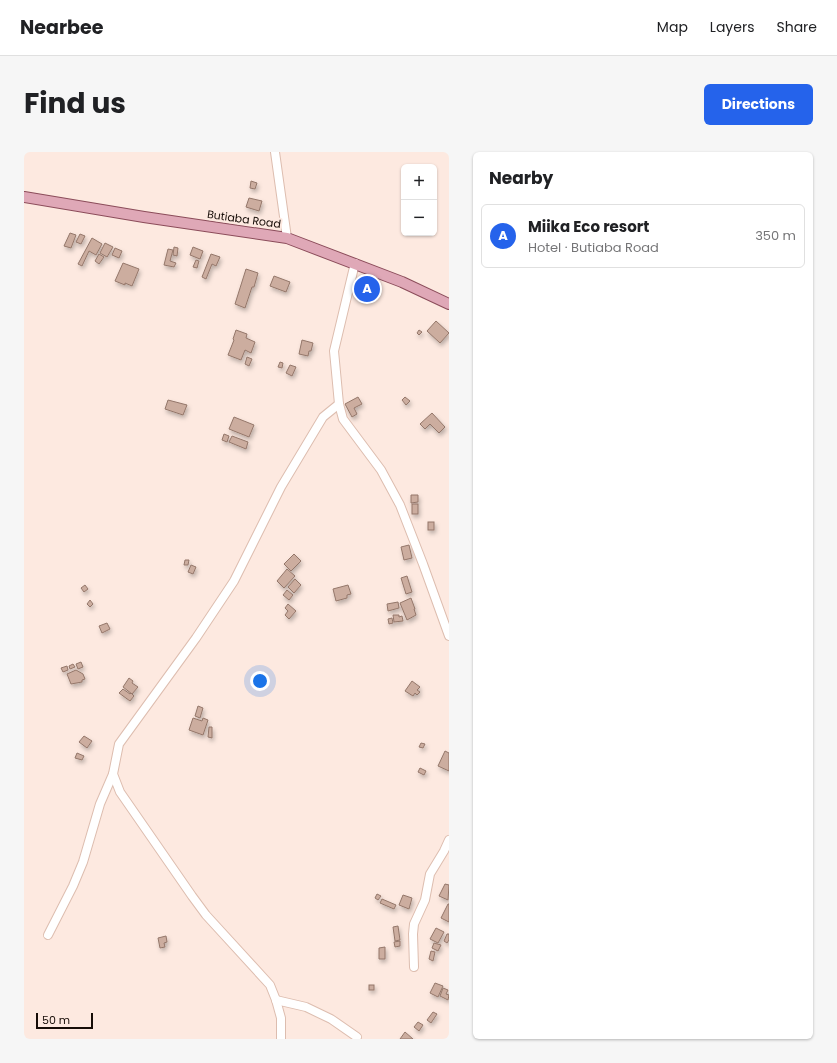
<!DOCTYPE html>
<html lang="en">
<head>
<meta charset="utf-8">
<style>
  body { margin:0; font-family:Poppins,sans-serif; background:#f6f6f6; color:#202124 }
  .controls { position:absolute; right:12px; top:12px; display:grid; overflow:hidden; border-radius:6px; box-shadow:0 1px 3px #0004 }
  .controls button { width:36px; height:36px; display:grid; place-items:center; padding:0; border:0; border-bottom:1px solid #e0e0e0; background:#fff; color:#202124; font:20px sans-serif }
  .scale { position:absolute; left:12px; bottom:10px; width:57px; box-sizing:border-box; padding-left:4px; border:2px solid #160c07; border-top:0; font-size:11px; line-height:14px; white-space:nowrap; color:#160c07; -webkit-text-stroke:3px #fde9e0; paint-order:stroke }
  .you { position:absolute; left:236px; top:529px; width:14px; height:14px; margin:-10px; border:3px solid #fff; border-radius:50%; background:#1a73e8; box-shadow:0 0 0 6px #1a73e833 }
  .badge { display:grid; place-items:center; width:26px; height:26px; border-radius:50%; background:#2563eb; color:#fff; font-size:13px; font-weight:700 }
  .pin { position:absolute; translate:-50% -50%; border:2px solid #fff; box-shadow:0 1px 4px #0006 }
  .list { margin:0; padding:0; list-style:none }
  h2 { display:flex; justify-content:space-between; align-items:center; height:52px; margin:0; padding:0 16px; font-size:17px }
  h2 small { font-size:13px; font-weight:400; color:#757577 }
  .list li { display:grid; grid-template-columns:26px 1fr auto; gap:12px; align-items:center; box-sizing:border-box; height:64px; margin:0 8px 8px; padding:0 8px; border:1px solid #e0e0e0; border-radius:6px }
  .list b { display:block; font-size:15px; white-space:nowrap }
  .list p { margin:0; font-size:13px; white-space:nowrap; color:#757577 }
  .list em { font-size:13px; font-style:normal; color:#757577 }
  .map { position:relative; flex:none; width:425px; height:887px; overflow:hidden; border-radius:6px }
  header { display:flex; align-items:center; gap:24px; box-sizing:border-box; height:56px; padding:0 20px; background:#fff; border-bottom:1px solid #e0e0e0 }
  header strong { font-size:19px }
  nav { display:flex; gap:22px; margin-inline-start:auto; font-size:14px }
  .intro { display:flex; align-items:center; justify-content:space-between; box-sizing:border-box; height:96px; padding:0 24px }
  h1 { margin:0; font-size:28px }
  .button { padding:10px 18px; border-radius:6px; background:#2563eb; color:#fff; font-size:14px; font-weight:700 }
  main { display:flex; gap:24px; padding:0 24px }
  aside { flex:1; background:#fff; border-radius:6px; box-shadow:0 1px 3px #0004 }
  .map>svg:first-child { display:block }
  .building { fill:#ccad9f; stroke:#94776a; filter:url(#shadow) }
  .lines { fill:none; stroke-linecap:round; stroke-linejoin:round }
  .minor-casing { stroke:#ddbdaf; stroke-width:10 }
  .major-casing { stroke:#8b4c5a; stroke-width:12 }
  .minor { stroke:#fff; stroke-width:8 }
  .major { stroke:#dfa8b7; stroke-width:10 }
  .labels { text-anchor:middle; stroke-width:4; stroke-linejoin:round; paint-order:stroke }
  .street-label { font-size:11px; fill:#160c07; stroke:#fde9e0 }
</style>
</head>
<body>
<header>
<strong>Nearbee</strong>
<nav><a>Map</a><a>Layers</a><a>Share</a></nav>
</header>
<div class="intro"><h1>Find us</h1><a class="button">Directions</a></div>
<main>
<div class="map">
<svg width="425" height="887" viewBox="0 0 425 887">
  <defs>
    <filter id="shadow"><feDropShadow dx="1.5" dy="3" stdDeviation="2" flood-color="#0004"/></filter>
  </defs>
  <rect width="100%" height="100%" fill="#fde9e0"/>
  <!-- building -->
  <g class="building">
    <path d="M227,29l6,2 -2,6 -5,-1z"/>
    <path d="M225,46l13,3 -3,10 -13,-4z"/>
    <path d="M46,81l6,2 -5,13 -7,-2z"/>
    <path d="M56,82l5,2 -4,8 -5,-2z"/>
    <path d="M68,86l10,6 -6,11 -7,-4 -7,15 -4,-2z"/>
    <path d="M81,91l8,4 -6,10 -7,-4z"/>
    <path d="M150,95l4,1 -1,8 -4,-1z"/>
    <path d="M169,95l10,4 -3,8 -10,-4z"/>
    <path d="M91,96l7,3 -3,7 -7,-3z"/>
    <path d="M144,97l5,1 -3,11 6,2 -2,4 -10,-2z"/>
    <path d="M75,102l5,3 -5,7 -4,-3z"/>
    <path d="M187,102l9,3 -4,9 -4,-2 -6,15 -4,-2z"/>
    <path d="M172,108l3,1 -2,7 -4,-1z"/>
    <path d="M99,111l16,6 -7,17 -7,-3v2l-10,-4z"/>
    <path d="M222,117l12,4 -4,14h-2l-7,21 -10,-4z"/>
    <path d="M250,124l16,6 -4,10 -16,-6z"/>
    <path d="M412,169l13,12 -9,10 -13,-12z"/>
    <path d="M212,178l11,4 -1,4 9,4 -4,11 -6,-3 -4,10 -13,-5 6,-15 -1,-1z"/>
    <path d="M395,178l3,2 -3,3 -2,-2z"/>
    <path d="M278,188l11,3 -2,8h-2l-1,5 -9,-2z"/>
    <path d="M223,205l5,2 -3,7 -4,-2z"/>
    <path d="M256,210l3,1 -1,5 -4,-1z"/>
    <path d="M266,213l6,2 -4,9 -6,-3z"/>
    <path d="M334,245l4,7 -8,4 3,6 -5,3 -7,-13z"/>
    <path d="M381,245l5,4 -4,4 -4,-5z"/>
    <path d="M144,248l19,5 -4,10 -18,-6z"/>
    <path d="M408,261l13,14 -6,6 -9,-9 -5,5 -5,-5z"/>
    <path d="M210,265l20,8 -5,12 -20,-8z"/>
    <path d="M200,282l5,2 -2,6 -5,-2z"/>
    <path d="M208,284l16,6 -2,7 -17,-7z"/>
    <path d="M387,343h7v7l-7,1z"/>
    <rect x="388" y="352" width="6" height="10"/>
    <rect x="404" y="370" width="6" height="8"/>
    <path d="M385,393l3,13 -8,2 -3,-13z"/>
    <path d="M270,402l7,7 -10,10 -7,-7z"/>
    <path d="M161,408h4l-1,5h-4z"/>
    <path d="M167,413l5,2 -3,7 -5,-2z"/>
    <path d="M263,417l8,7 -11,12 -7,-7z"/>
    <path d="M383,424l5,16 -6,2 -5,-16z"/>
    <path d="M271,427l6,6 -7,8 -6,-6z"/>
    <path d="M61,433l3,4 -4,3 -3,-4z"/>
    <path d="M324,433l3,9 -4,1v3l-11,3 -3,-12z"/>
    <path d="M263,438l6,5 -4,5 -6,-5z"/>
    <path d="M387,446l4,11h-1l2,6 -9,5 -7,-17z"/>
    <path d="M66,448l3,4 -3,3 -3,-3z"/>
    <path d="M374,450l1,6 -11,3 -1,-7z"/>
    <path d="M264,452l8,7 -7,8 -4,-4 3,-4 -3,-3z"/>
    <path d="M369,463h6v2l3,-1 1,5 -9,1z"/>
    <path d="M368,466l1,5 -4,1 -1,-5z"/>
    <path d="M83,471l3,6 -8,4 -3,-7z"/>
    <path d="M57,510l2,5 -5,2 -2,-5z"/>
    <path d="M49,512l2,3 -5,2 -1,-3z"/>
    <path d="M43,514l1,4 -5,2 -2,-4z"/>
    <path d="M52,518l7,4 2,5 -3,1v2l-11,2 -4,-10z"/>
    <path d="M105,526l4,3 -1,2 6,4 -6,7 -9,-7z"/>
    <path d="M388,529l8,6 -3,3 3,2 -3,3 -2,-2 -2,3 -8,-5z"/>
    <path d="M99,537l7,5 1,-1 3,3 -4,5 -11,-8z"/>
    <path d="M174,554l5,2 -3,10 -5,-2z"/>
    <path d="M169,566l9,3 1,-3 5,2 -5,15 -14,-5z"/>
    <path d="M185,575h3v11l-4,-1z"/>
    <path d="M60,584l8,5 -5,7 -8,-6z"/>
    <path d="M397,591l4,1 -2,4 -4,-1z"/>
    <path d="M421,599l4,2v18l-11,-5z"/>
    <path d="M53,601l7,3 -2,4 -7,-2z"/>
    <path d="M396,616l6,3 -2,4 -6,-3z"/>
    <path d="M421,732l4,1 -1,15 -9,-4z"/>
    <path d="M353,742l4,2 -3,4 -3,-2z"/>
    <path d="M379,743l9,3 -3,11 -10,-4z"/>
    <path d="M358,747l14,6 -2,4 -14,-6z"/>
    <path d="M424,752h1v18l-8,-4z"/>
    <path d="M374,774l2,14 -5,1 -2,-14z"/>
    <path d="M412,776l8,4 -6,11 -8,-4z"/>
    <path d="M423,782h2v6l-2,3 -3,-2z"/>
    <path d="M142,784l1,6 -3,1 1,4 -5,1 -2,-10z"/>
    <path d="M376,789v5l-5,1 -1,-5z"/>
    <path d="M410,791l7,2 -3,6 -6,-3z"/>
    <path d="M361,795v12h-6v-11z"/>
    <path d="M407,799l4,1 -2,9 -4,-2z"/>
    <path d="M411,831l8,3 -5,11 -8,-4z"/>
    <rect x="345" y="833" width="5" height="5"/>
    <path d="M419,836l5,2 -2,4 3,1 -1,5 -8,-4z"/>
    <path d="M409,860l4,2 -6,9 -4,-3z"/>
    <path d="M394,870l5,3 -4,6 -5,-4z"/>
    <path d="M381,880l8,7h-13z"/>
  </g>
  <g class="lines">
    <defs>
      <g id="minor">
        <path d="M251,0l12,86"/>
        <path d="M331,111l-21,88 5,53 4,15 38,51 19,35 23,59 26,72"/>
        <path d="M24,783l25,-49 10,-24 17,-58 13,-30"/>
        <path d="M390,815l-1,-33 1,-10 11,-24 5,-26 14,-23 5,-11"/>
        <path d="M252,848l30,7 25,12 26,18"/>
        <path d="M257,887v-21l-5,-18 -6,-15 -64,-70 -14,-19 -72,-104 -7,-18 6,-30 77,-106 38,-57 47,-94 42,-70 16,-13"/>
      </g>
      <path id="major" d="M0,45l120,20 143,21 115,44 47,22"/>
    </defs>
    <!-- minor casing -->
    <use href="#minor" class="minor-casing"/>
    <!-- major casing -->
    <use href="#major" class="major-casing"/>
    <!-- minor -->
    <use href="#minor" class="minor"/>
    <!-- major -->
    <use href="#major" class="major"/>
  </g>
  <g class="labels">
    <!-- street labels -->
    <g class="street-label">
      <text transform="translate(220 67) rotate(8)" y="4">Butiaba Road</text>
    </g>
  </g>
</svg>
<div class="controls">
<button>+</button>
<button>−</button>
</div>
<div class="scale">50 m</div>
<div class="you"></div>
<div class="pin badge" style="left:343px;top:137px">A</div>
</div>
<aside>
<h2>Nearby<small></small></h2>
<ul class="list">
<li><span class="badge">A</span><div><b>Miika Eco resort</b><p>Hotel · Butiaba Road</p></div><em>350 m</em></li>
</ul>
</aside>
</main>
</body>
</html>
